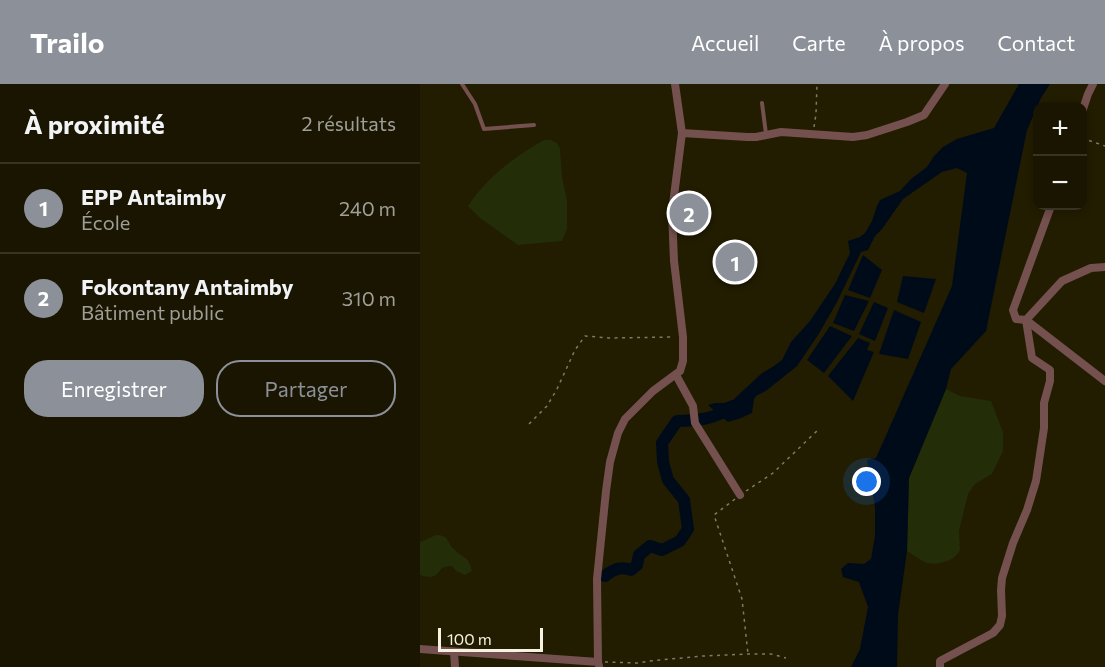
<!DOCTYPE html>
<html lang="fr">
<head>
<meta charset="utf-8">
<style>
  body { margin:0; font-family:Commissioner,sans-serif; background:#272210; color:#f1f3f6 }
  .controls { position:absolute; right:18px; top:18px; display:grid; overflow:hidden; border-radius:12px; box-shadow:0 3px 9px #0003 }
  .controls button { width:54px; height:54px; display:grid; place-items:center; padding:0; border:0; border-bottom:2px solid #383423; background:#1a1501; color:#f1f3f6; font:30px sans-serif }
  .scale { position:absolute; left:18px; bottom:15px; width:105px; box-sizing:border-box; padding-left:6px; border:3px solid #f6f3e2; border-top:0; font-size:16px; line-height:21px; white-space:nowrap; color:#f6f3e2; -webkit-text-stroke:4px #221c01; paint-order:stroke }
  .you { position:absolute; left:447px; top:398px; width:21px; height:21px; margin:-15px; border:4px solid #fff; border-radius:50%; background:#1a73e8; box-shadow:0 0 0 9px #1a73e833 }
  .badge { display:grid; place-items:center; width:39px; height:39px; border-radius:50%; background:#8c9099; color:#fff; font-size:20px; font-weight:700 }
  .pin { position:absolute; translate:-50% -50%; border:3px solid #fff; box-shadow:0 2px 6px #0006 }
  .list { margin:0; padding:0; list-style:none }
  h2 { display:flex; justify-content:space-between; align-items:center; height:78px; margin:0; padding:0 24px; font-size:26px }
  h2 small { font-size:20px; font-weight:400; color:#9f9f99 }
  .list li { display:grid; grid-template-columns:39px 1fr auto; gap:18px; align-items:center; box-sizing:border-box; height:90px; padding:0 24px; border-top:2px solid #383423 }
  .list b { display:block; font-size:22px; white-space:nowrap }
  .list p { margin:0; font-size:20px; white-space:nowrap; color:#9f9f99 }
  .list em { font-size:20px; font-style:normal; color:#9f9f99 }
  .actions { display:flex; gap:12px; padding:18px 24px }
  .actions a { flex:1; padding:14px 0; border:2px solid #8c9099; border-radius:24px; text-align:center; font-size:21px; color:#8c9099 }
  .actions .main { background:#8c9099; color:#fff }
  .map { position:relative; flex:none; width:685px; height:583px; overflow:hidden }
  header { display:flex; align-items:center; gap:36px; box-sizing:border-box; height:84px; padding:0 30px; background:#8c9099; color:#fff }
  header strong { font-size:28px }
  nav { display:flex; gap:33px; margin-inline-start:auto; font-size:21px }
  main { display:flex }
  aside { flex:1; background:#1a1501 }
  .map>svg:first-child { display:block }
  .green { fill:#232d07 }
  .water { fill:#000b19 }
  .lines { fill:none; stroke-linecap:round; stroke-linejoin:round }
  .river { stroke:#000b19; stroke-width:12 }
  .path { stroke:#7f7a64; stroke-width:1.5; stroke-dasharray:3 4.5; stroke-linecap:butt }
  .lane { stroke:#74504e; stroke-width:4 }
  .street { stroke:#74504e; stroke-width:8 }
</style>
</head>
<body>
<header>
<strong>Trailo</strong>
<nav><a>Accueil</a><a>Carte</a><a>À propos</a><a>Contact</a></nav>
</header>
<main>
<aside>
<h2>À proximité<small>2 résultats</small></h2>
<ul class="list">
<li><span class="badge">1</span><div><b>EPP Antaimby</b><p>École</p></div><em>240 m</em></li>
<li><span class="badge">2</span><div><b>Fokontany Antaimby</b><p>Bâtiment public</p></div><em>310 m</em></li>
</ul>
<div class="actions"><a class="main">Enregistrer</a><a>Partager</a></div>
</aside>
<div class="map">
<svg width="685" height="583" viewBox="0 0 685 583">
  <rect width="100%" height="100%" fill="#221c01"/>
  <!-- green -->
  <g class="green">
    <path d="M124,56h7l6,3 3,6 2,28 5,23v29l-5,12 -44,4 -38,-27 -12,-12c18,-28 47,-50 76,-66z"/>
    <path d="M526,305l14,7 31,5 12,31v19l-11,23 -17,10 -7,10 -9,37 1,19c-4,7 -8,10 -16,12 -17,5 -23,-2 -37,-11l2,-73z"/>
    <path d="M16,451c14,0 10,7 18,14 10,11 14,5 18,22l-7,4 -9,-4 -4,-5c-16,0 -10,10 -22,11 -3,0 -7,-1 -10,-2v-33z"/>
  </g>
  <!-- water -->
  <g class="water">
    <path d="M599,0h31l-9,14 -14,32 -41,201 -35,38 -5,20 -37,89 -2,73 -9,64 -1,52h-46l9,-18 8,-42 -9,-25 -16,-5 -2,-8 7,-6 16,1 7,-5 4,-23v-29l-8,-47 9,-2 76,-172 15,-113 -10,-5 -15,4 -39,27 -21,30 -7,7 -7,14 -7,2 -24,50 -19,33 -21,31 -30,24 -11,6 -2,3 -2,14 -11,5 -13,4 -20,-17 7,-2h9l9,-3 29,-27 12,-7 8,-6 9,-18 19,-21 25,-37 15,-31 -2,-12 12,-4 5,-4 7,-12 5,-15 3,-6 20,-9 11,-12 16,-12 7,-11 9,-9 14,-8 37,-11z"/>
    <path d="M443,171l19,15 -12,28 -22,-8z"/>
    <path d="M483,192l33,3 -12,34 -27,-11z"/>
    <path d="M425,211l24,6 -15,30 -21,-8z"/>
    <path d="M454,218l14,6 -13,33 -16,-7z"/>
    <path d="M474,226l27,12 -13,37 -29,-5z"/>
    <path d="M410,242l22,10 -28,37 -17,-13z"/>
    <path d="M438,254l12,5 -3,7 7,2 -21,49 -25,-25z"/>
  </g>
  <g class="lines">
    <!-- river -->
    <path class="river" d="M185,492c9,-7 16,-10 26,-6l6,-5 2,-10 11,-9 12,4 18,-9 8,-12 -4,-29 -16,-20 -5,-18 -1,-19 15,-22c20,0 39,-2 56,-15"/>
    <!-- path -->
    <g class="path">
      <path d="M394,43l2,-13 1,-30"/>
      <path d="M662,54l23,8"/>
      <path d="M109,340l18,-18 10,-17 18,-39 10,-14 24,2 65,-1"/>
      <path d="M326,407l27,-18 47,-45"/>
      <path d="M315,415l-21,16 28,84 6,55"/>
      <path d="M185,578l34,1 10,-2 54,-5 45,-2h23l15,4"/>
    </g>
    <!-- lane -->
    <g class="lane">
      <path d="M42,0l13,20 9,25 50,-4"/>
      <path d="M342,19l4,31"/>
    </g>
    <!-- street -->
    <g class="street">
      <path d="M662,28l6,-18 5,-10"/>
      <path d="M262,49l65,4h9l25,-5 72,5 14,-2 40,-13 17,-7 21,-31"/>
      <path d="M631,122l-38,104 3,9 10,1 79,61"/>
      <path d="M256,291l17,31 2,17 45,72"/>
      <path d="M0,565l178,13 1,4"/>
      <path d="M34,568l1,15"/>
      <path d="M178,578l-1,-83 9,-88 4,-29 8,-29 7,-14 28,-28 27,-20 3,-10v-24l-9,-76 -2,-49 10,-79 -7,-49"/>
      <path d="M520,583v-6l53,-28 7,-8 2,-9 -1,-26 1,-12 11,-35 14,-33 9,-29 8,-53v-25l6,-22v-11l-18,-12 -6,-38 36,-39 29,-13 14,-1"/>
    </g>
  </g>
</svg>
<div class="controls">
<button>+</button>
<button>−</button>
</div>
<div class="scale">100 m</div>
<div class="you"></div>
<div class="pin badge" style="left:315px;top:178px">1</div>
<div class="pin badge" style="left:269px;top:129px">2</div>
</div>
</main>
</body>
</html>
